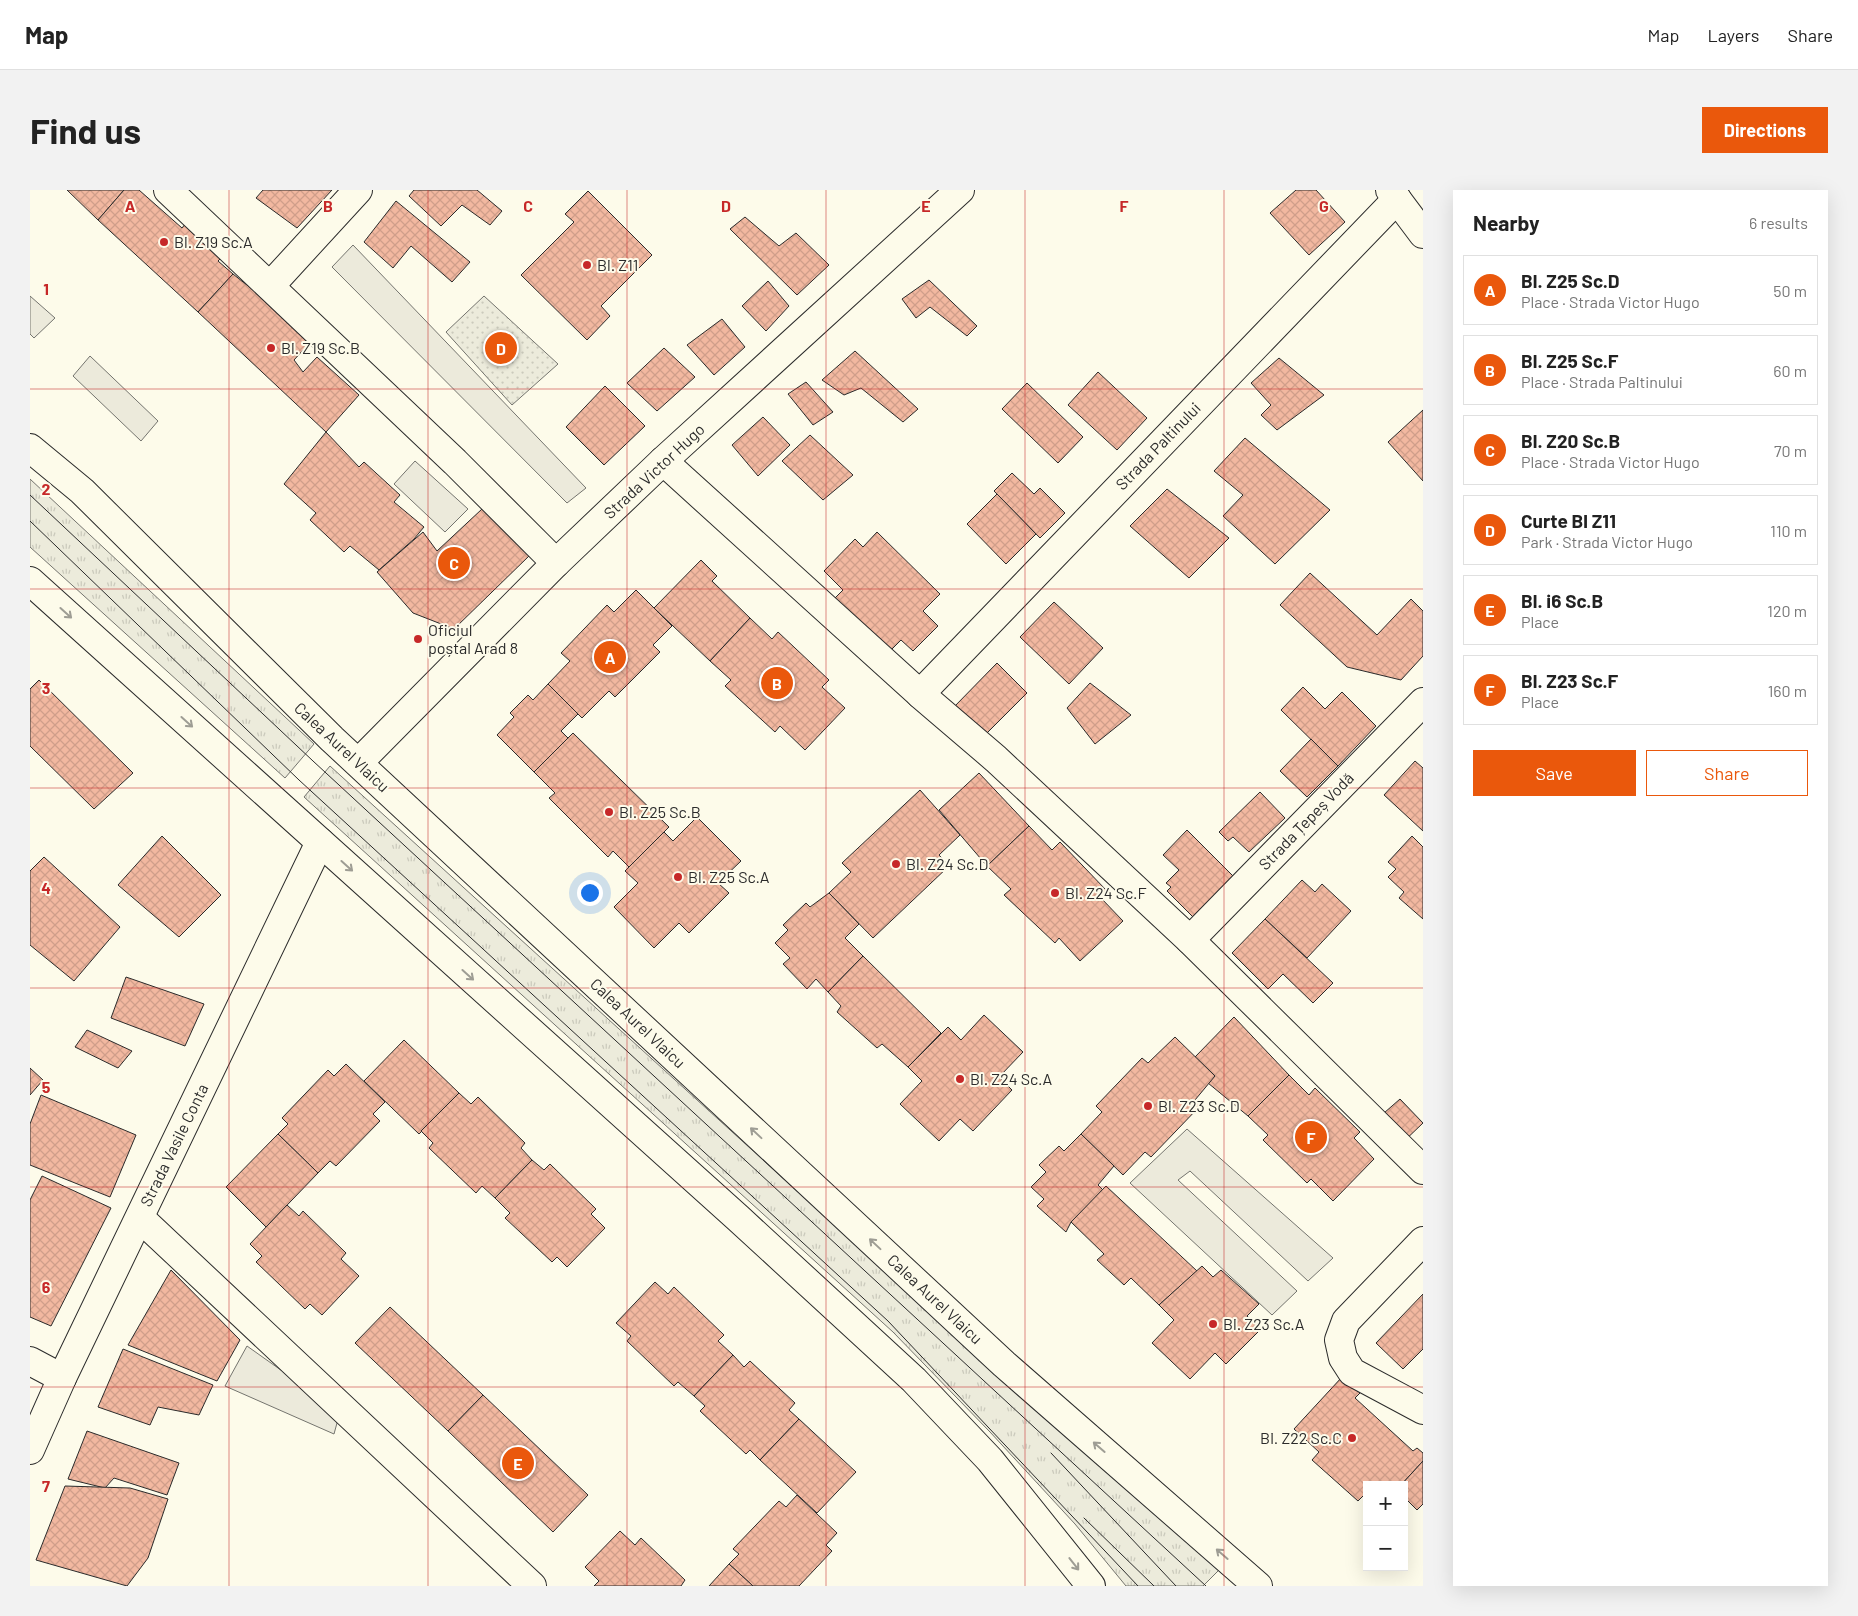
<!DOCTYPE html>
<html lang="en">
<head>
<meta charset="utf-8">
<style>
  body { margin:0; font-family:Barlow,sans-serif; background:#f2f2f2; color:#222 }
  .controls { position:absolute; right:15px; bottom:15px; display:grid; overflow:hidden; border-radius:0px; box-shadow:0 5px 20px #0002 }
  .controls button { width:45px; height:45px; display:grid; place-items:center; padding:0; border:0; border-bottom:1px solid #e0e0e0; background:#fff; color:#222; font:25px sans-serif }
  .you { position:absolute; left:559px; top:702px; width:18px; height:18px; margin:-12px; border:4px solid #fff; border-radius:50%; background:#1a73e8; box-shadow:0 0 0 8px #1a73e833 }
  .badge { display:grid; place-items:center; width:32px; height:32px; border-radius:50%; background:#ea580c; color:#fff; font-size:16px; font-weight:700 }
  .pin { position:absolute; translate:-50% -50%; border:2px solid #fff; box-shadow:0 1px 5px #0006 }
  .list { margin:0; padding:0; list-style:none }
  h2 { display:flex; justify-content:space-between; align-items:center; height:65px; margin:0; padding:0 20px; font-size:21px }
  h2 small { font-size:16px; font-weight:400; color:#767676 }
  .list li { display:grid; grid-template-columns:32px 1fr auto; gap:15px; align-items:center; box-sizing:border-box; height:70px; margin:0 10px 10px; padding:0 10px; border:1px solid #e0e0e0; border-radius:0px }
  .list b { display:block; font-size:19px; white-space:nowrap }
  .list p { margin:0; font-size:16px; white-space:nowrap; color:#767676 }
  .list em { font-size:16px; font-style:normal; color:#767676 }
  .actions { display:flex; gap:10px; padding:15px 20px }
  .actions a { flex:1; padding:11px 0; border:1px solid #ea580c; border-radius:0px; text-align:center; font-size:18px; color:#ea580c }
  .actions .main { background:#ea580c; color:#fff }
  .map { position:relative; flex:none; width:1393px; height:1396px; overflow:hidden; border-radius:0px }
  header { display:flex; align-items:center; gap:30px; box-sizing:border-box; height:70px; padding:0 25px; background:#fff; border-bottom:1px solid #e0e0e0 }
  header strong { font-size:24px }
  nav { display:flex; gap:28px; margin-inline-start:auto; font-size:18px }
  .intro { display:flex; align-items:center; justify-content:space-between; box-sizing:border-box; height:120px; padding:0 30px }
  h1 { margin:0; font-size:35px }
  .button { padding:12px 22px; border-radius:0px; background:#ea580c; color:#fff; font-size:18px; font-weight:700 }
  main { display:flex; gap:30px; padding:0 30px }
  aside { flex:1; background:#fff; border-radius:0px; box-shadow:0 5px 20px #0002 }
  .map>svg:first-child { display:block }
  .grass { fill:url(#grass-tufts); stroke:#74746e }
  .park { fill:url(#park-dots); stroke:#74746e }
  .parking { fill:#eceadb; stroke:#74746e }
  .building { fill:url(#building-cross-hatch); stroke:#2b2b2b }
  .lines { fill:none; stroke-linecap:round; stroke-linejoin:round }
  .street-casing { stroke:#2b2b2b; stroke-width:30 }
  .secondary-casing { stroke:#2b2b2b; stroke-width:30 }
  .primary-casing { stroke:#2b2b2b; stroke-width:30 }
  .street { stroke:#fdfbea; stroke-width:28 }
  .secondary { stroke:#fdfbea; stroke-width:28 }
  .primary { stroke:#fdfbea; stroke-width:28 }
  .tram { stroke:#2b2b2b; stroke-width:1 }
  .oneway { stroke:#9e9d94 }
  .grid { fill:none; stroke:#c62828; stroke-width:1; stroke-opacity:0.55 }
  .poi-dot { fill:#c62828; stroke:#fdfbea; stroke-width:2 }
  .labels { text-anchor:middle; stroke-width:4; stroke-linejoin:round; paint-order:stroke }
  .poi-label { font-size:16px; fill:#2b2b2b; stroke:#fdfbea; text-anchor:start }
  .street-label { font-size:16px; fill:#2b2b2b; stroke:#fdfbea }
  .grid-label { font-size:16px; text-anchor:middle; font-weight:bold; fill:#c62828; stroke:#fdfbea; stroke-width:4; stroke-linejoin:round; paint-order:stroke }
</style>
</head>
<body>
<header>
<strong>Map</strong>
<nav><a>Map</a><a>Layers</a><a>Share</a></nav>
</header>
<div class="intro"><h1>Find us</h1><a class="button">Directions</a></div>
<main>
<div class="map">
<svg width="1393" height="1396" viewBox="0 0 1393 1396">
  <defs>
    <pattern id="grass-tufts" width="24" height="20" patternUnits="userSpaceOnUse" patternTransform="scale(1.25)"><rect width="24" height="20" fill="#ecebdb"/><path d="M3 7l-1-3M5 7V3M7 7l1-3M15 17l-1-3M17 17v-4M19 17l1-3" fill="none" stroke="#cbcabc"/></pattern>
    <pattern id="park-dots" width="8" height="8" patternUnits="userSpaceOnUse" patternTransform="scale(1.25)"><rect width="8" height="8" fill="#ecebdb"/><path d="M2 2h.1M6 6h.1" fill="none" stroke="#cbcabc" stroke-width="1.8" stroke-linecap="round"/></pattern>
    <pattern id="building-cross-hatch" width="8" height="8" patternUnits="userSpaceOnUse" patternTransform="scale(1.25)"><rect width="8" height="8" fill="#f2b8a0"/><path d="M0 0l8 8M0 8l8-8" fill="none" stroke="#d09e8a"/></pattern>
  </defs>
  <rect width="100%" height="100%" fill="#fdfbea"/>
  <!-- grass -->
  <g class="grass">
    <path d="M0,289l284,265 -29,34 -255,-231z"/>
    <path d="M300,576l566,515 325,287 -18,18h-77l-51,-62 -85,-92 -97,-100 -589,-535z"/>
  </g>
  <!-- park -->
  <path class="park" d="M454,106l74,68 -46,41 -66,-73z"/>
  <!-- parking -->
  <g class="parking">
    <path d="M323,55l233,243 -19,15 -235,-236z"/>
    <path d="M0,106l25,22 -21,20 -4,-4z"/>
    <path d="M60,166l68,65 -17,20 -68,-65z"/>
    <path d="M385,271l53,48 -23,23 -51,-48z"/>
    <path d="M1157,939l146,129 -25,23 -118,-110 -12,9 119,111 -25,24 -142,-132z"/>
    <path d="M217,1156l93,66 -6,22 -109,-48z"/>
  </g>
  <!-- building -->
  <g class="building">
    <path d="M37,0h57l-26,30z"/>
    <path d="M94,0h15l43,38 4,-5 37,33 -5,5 15,13 -35,38 -100,-92z"/>
    <path d="M233,0h69l-35,38 -41,-30z"/>
    <path d="M384,0h63l25,21 -12,14 -28,-20 -21,21 -32,-30z"/>
    <path d="M1266,0h20l29,32 -36,33 -39,-42z"/>
    <path d="M558,1l64,64 -51,51 9,10 -23,24 -66,-65 53,-53 -9,-8z"/>
    <path d="M366,11l74,61 -18,20 -41,-36 -18,22 -29,-26z"/>
    <path d="M715,27l34,29 17,-13 33,32 -32,30 -67,-66z"/>
    <path d="M203,84l81,64 -20,22 9,12 14,-15 42,38 -33,37 -128,-120z"/>
    <path d="M899,90l48,46 -10,10 -37,-29 -14,11 -14,-19z"/>
    <path d="M738,91l21,25 -23,25 -24,-25z"/>
    <path d="M692,129l23,28 -31,28 -27,-30z"/>
    <path d="M634,158l31,29 -38,34 -30,-28z"/>
    <path d="M825,161l63,58 -15,13 -42,-34 -17,7 -22,-15z"/>
    <path d="M1249,168l45,37 -47,35 -16,-15 10,-10 -20,-22z"/>
    <path d="M1068,182l49,46 -30,32 -49,-45z"/>
    <path d="M776,192l27,30 -20,13 -25,-31z"/>
    <path d="M997,193l56,54 -25,26 -56,-54z"/>
    <path d="M575,196l40,40 -41,39 -38,-38z"/>
    <path d="M1393,220v71l-35,-39z"/>
    <path d="M733,227l27,28 -32,31 -26,-31z"/>
    <path d="M296,242l33,35 5,-5 36,33 -6,7 30,25 -10,12 -35,31 -29,-24 -6,6 -34,-32 6,-7 -32,-29z"/>
    <path d="M780,245l43,40 -30,25 -41,-39z"/>
    <path d="M1215,248l85,72 -55,54 -52,-48 20,-21 -29,-24z"/>
    <path d="M982,283l22,21 6,-6 25,25 -25,25 -46,-47z"/>
    <path d="M1137,299l62,49 -40,40 -59,-52z"/>
    <path d="M967,304l39,40 -30,30 -39,-40z"/>
    <path d="M452,319l47,47 -75,73 -41,-16 -36,-41 46,-40 14,19z"/>
    <path d="M847,342l63,62 -17,17 15,15 -25,25 -12,-11 -14,14 -55,-53 11,-11 -19,-19 31,-32 8,8z"/>
    <path d="M671,370l16,16 -5,5 38,37 -40,43 -56,-53z"/>
    <path d="M1280,383l67,62 34,-36 12,12v45l-22,24 -54,-13 -67,-62z"/>
    <path d="M606,400l36,36 -19,19 7,7 -45,45 -6,-6 -27,27 -34,-34 22,-23 -9,-8 46,-48 7,7z"/>
    <path d="M1024,412l49,46 -34,36 -49,-47z"/>
    <path d="M720,428l22,21 6,-7 51,48 -7,7 23,21 -40,42 -25,-24 -5,6 -50,-46 6,-6 -21,-19z"/>
    <path d="M967,473l30,30 -44,44 -30,-29z"/>
    <path d="M9,490l94,93 -39,36 -64,-63v-57z"/>
    <path d="M1060,493l41,32 -36,29 -28,-36z"/>
    <path d="M518,494l30,30 -17,17 7,7 -34,34 -37,-37 17,-18 -4,-4 18,-18 5,5z"/>
    <path d="M1273,497l22,22 17,-17 34,34 -38,40 -57,-56z"/>
    <path d="M543,543l96,94 -40,40 -16,-16 -5,6 -59,-59 6,-5 -21,-21z"/>
    <path d="M1281,549l27,27 -31,31 -27,-26z"/>
    <path d="M1385,571l8,7v63l-39,-36z"/>
    <path d="M949,583l50,53 -42,40 -48,-56z"/>
    <path d="M890,600l40,45 -21,20 10,11 -76,72 -44,-45 22,-21 -9,-9z"/>
    <path d="M1230,602l25,26 -36,34 -16,-15 -5,4 -9,-9z"/>
    <path d="M667,627l44,44 -23,22 11,10 -40,40 -10,-10 -25,25 -40,-41 24,-24 -13,-12 39,-39 9,9z"/>
    <path d="M999,636l23,24 8,-8 46,48 -6,7 23,24 -43,40 -21,-23 -4,5 -51,-48 7,-6 -24,-23z"/>
    <path d="M1157,640l46,46 -40,41 -26,-26 4,-4 -5,-4 13,-13 -16,-15z"/>
    <path d="M132,646l59,59 -42,42 -61,-52z"/>
    <path d="M1382,646l11,11v72l-24,-21 5,-6 -16,-15 8,-8 -8,-7z"/>
    <path d="M14,667l76,70 -46,54 -44,-36v-74z"/>
    <path d="M1272,690l13,12 7,-8 29,27 -44,47 -42,-39z"/>
    <path d="M799,703l30,31 -14,14 18,18 -35,36 -12,-13 -9,10 -24,-25 7,-6 -15,-15 13,-13 -5,-5 23,-22 4,4z"/>
    <path d="M1235,729l68,64 -20,20 -30,-29 -15,15 -36,-36z"/>
    <path d="M833,766l78,77 -33,34 -26,-23 -5,4 -40,-36 4,-6 -13,-14z"/>
    <path d="M96,787l78,27 -19,42 -74,-28z"/>
    <path d="M954,825l39,37 -24,25 13,13 -39,41 -13,-12 -21,22 -39,-37 22,-23 -14,-14 40,-40 13,13z"/>
    <path d="M1204,827l55,58 -41,41 -40,-33 7,-7 -20,-19z"/>
    <path d="M57,840l45,21 -14,17 -43,-21z"/>
    <path d="M1145,847l40,39 -20,24 5,6 -49,51 -6,-5 -22,23 -42,-41 21,-22 -6,-6 46,-48 6,5z"/>
    <path d="M374,850l55,53 -40,41 -55,-53z"/>
    <path d="M316,874l39,38 -12,12 7,7 -44,45 -6,-5 -12,12 -40,-39 10,-10 -6,-6 46,-48 6,6z"/>
    <path d="M0,878l13,12 -13,15z"/>
    <path d="M1259,885l20,20 6,-7 45,44 -6,6 20,21 -41,42 -22,-22 -4,4 -44,-43 5,-5 -20,-19z"/>
    <path d="M429,903l12,11 7,-7 47,46 -4,5 11,12 -37,38 -13,-12 -6,7 -47,-45 4,-5 -12,-12z"/>
    <path d="M11,905l95,40 -26,62 -80,-32v-41z"/>
    <path d="M1370,909l23,24 -23,22 -24,-25z"/>
    <path d="M248,944l40,39 -52,54 -40,-40z"/>
    <path d="M1051,944l33,32 -16,19 5,5 -32,32 -5,10 -29,-26 7,-7 -13,-12 15,-15 -7,-7 20,-19 5,5z"/>
    <path d="M502,970l12,10 6,-6 46,45 -5,5 14,14 -38,39 -10,-10 -5,5 -47,-44 5,-5 -15,-15z"/>
    <path d="M12,986l69,32 -60,118 -21,-9v-117z"/>
    <path d="M1076,996l91,85 -38,34 -28,-27 -7,7 -27,-25 7,-6 -33,-32z"/>
    <path d="M257,1015l12,11 4,-5 43,42 -5,6 18,17 -37,39 -12,-11 -5,5 -49,-47 6,-6 -12,-12z"/>
    <path d="M1172,1076l11,11 8,-7 38,34 -12,12 14,13 -35,35 -11,-11 -25,26 -38,-36 22,-23 -15,-15z"/>
    <path d="M141,1080l69,70 -23,41 -89,-36z"/>
    <path d="M625,1092l13,12 6,-7 50,48 -6,6 15,14 -39,41 -16,-14 -4,4 -47,-45 4,-5 -15,-13z"/>
    <path d="M1393,1104v55l-20,20 -27,-26z"/>
    <path d="M360,1117l93,88 -35,36 -93,-88z"/>
    <path d="M93,1159l90,36 -14,30 -41,-8 -8,18 -52,-18z"/>
    <path d="M703,1165l11,12 6,-6 45,42 -6,7 10,9 -39,41 -10,-10 -4,4 -46,-43 5,-5 -11,-10z"/>
    <path d="M1312,1187l18,16 -5,5 58,53 4,-3 6,5v8l-22,24h-34v12l-3,-2 -6,6 -46,-41 7,-8 -25,-23z"/>
    <path d="M453,1205l105,100 -35,37 -105,-101z"/>
    <path d="M769,1229l57,53 -39,41 -57,-53z"/>
    <path d="M57,1241l92,32 -12,32 -53,-17 -9,10 -37,-9z"/>
    <path d="M1393,1271v43l-6,6 -13,-13v-12h-3z"/>
    <path d="M35,1296l65,2 38,11 -20,59 -21,28 -91,-26z"/>
    <path d="M767,1305l40,38 -11,12 6,6 -33,35h-46l-24,-22 10,-10 -6,-5 46,-48 7,6z"/>
    <path d="M590,1341l15,14 6,-7 44,42 -4,6h-87l5,-5 -14,-14z"/>
    <path d="M699,1374l24,22h-44z"/>
  </g>
  <g class="lines">
    <defs>
      <g id="street">
        <path d="M138,0l287,272 101,101"/>
        <path d="M240,96l88,-96"/>
        <path d="M633,271l257,233 76,65 194,181 233,230"/>
        <path d="M890,504l477,-495"/>
        <path d="M329,572l197,-199 107,-102 297,-271"/>
        <path d="M1160,750l233,-238"/>
        <path d="M110,1028l392,368"/>
        <path d="M1393,1051l-77,80 -7,19 4,18 9,14 71,38"/>
        <path d="M0,1171l32,17"/>
        <path d="M0,1260l32,-72 258,-536"/>
      </g>
      <path id="secondary" d="M1360,0l33,44"/>
      <g id="primary">
        <path d="M0,258l52,43 250,248 672,625 254,222"/>
        <path d="M0,391l708,637 176,162 76,80 101,126"/>
      </g>
    </defs>
    <!-- street casing -->
    <use href="#street" class="street-casing"/>
    <!-- secondary casing -->
    <use href="#secondary" class="secondary-casing"/>
    <!-- primary casing -->
    <use href="#primary" class="primary-casing"/>
    <!-- street -->
    <use href="#street" class="street"/>
    <!-- secondary -->
    <use href="#secondary" class="secondary"/>
    <!-- primary -->
    <use href="#primary" class="primary"/>
    <!-- tram -->
    <g class="tram">
      <path d="M0,305l283,266 893,825"/>
      <path d="M0,331l269,259 589,541 250,265"/>
      <path d="M1021,1263l125,133"/>
      <path d="M1054,1328l70,68"/>
    </g>
  </g>
  <!-- one-way arrows -->
  <defs><path id="oneway-shaft" d="M-6 0H5M1.5-3L5.5 0L1.5 3" fill="none" stroke-width="1.6" stroke-linecap="round" stroke-linejoin="round" transform="scale(1.25)"/></defs>
  <g class="oneway">
    <use href="#oneway-shaft" transform="translate(36 423) rotate(42)"/>
    <use href="#oneway-shaft" transform="translate(157 532) rotate(42)"/>
    <use href="#oneway-shaft" transform="translate(317 676) rotate(42)"/>
    <use href="#oneway-shaft" transform="translate(438 785) rotate(42)"/>
    <use href="#oneway-shaft" transform="translate(726 943) rotate(-137)"/>
    <use href="#oneway-shaft" transform="translate(845 1054) rotate(-137)"/>
    <use href="#oneway-shaft" transform="translate(1069 1257) rotate(-139)"/>
    <use href="#oneway-shaft" transform="translate(1192 1364) rotate(-139)"/>
    <use href="#oneway-shaft" transform="translate(1044 1374) rotate(52)"/>
  </g>
  <!-- grid -->
  <path class="grid" d="M199,0v1396M398,0v1396M597,0v1396M796,0v1396M995,0v1396M1194,0v1396M0,199h1393M0,399h1393M0,598h1393M0,798h1393M0,997h1393M0,1197h1393"/>
  <!-- markers -->
  <g class="poi-dot">
    <circle cx="134" cy="52" r="5"/>
    <circle cx="557" cy="75" r="5"/>
    <circle cx="241" cy="158" r="5"/>
    <circle cx="388" cy="449" r="5"/>
    <circle cx="579" cy="622" r="5"/>
    <circle cx="866" cy="674" r="5"/>
    <circle cx="648" cy="687" r="5"/>
    <circle cx="1025" cy="703" r="5"/>
    <circle cx="930" cy="889" r="5"/>
    <circle cx="1118" cy="916" r="5"/>
    <circle cx="1183" cy="1134" r="5"/>
    <circle cx="1322" cy="1248" r="5"/>
  </g>
  <g class="labels">
    <!-- poi labels -->
    <g class="poi-label">
      <text x="144" y="58">Bl. Z19 Sc.A</text>
      <text x="567" y="81">Bl. Z11</text>
      <text x="251" y="164">Bl. Z19 Sc.B</text>
      <text x="398" y="446">Oficiul<tspan x="398" dy="18">poștal Arad 8</tspan></text>
      <text x="589" y="628">Bl. Z25 Sc.B</text>
      <text x="876" y="680">Bl. Z24 Sc.D</text>
      <text x="658" y="693">Bl. Z25 Sc.A</text>
      <text x="1035" y="709">Bl. Z24 Sc.F</text>
      <text x="940" y="895">Bl. Z24 Sc.A</text>
      <text x="1128" y="922">Bl. Z23 Sc.D</text>
      <text x="1193" y="1140">Bl. Z23 Sc.A</text>
      <text x="1312" y="1254" text-anchor="end">Bl. Z22 Sc.C</text>
    </g>
    <!-- street labels -->
    <g class="street-label">
      <text transform="translate(1128 256) rotate(-46)" y="6">Strada Paltinului</text>
      <text transform="translate(624 281) rotate(-43)" y="6">Strada Victor Hugo</text>
      <text transform="translate(312 557) rotate(43)" y="6">Calea Aurel Vlaicu</text>
      <text transform="translate(1276 631) rotate(-46)" y="6">Strada Țepeș Vodă</text>
      <text transform="translate(608 833) rotate(43)" y="6">Calea Aurel Vlaicu</text>
      <text transform="translate(144 955) rotate(-64)" y="6">Strada Vasile Conta</text>
      <text transform="translate(905 1109) rotate(43)" y="6">Calea Aurel Vlaicu</text>
    </g>
  </g>
  <g class="grid-label">
    <text x="100" y="22">A</text>
    <text x="298" y="22">B</text>
    <text x="498" y="22">C</text>
    <text x="696" y="22">D</text>
    <text x="896" y="22">E</text>
    <text x="1094" y="22">F</text>
    <text x="1294" y="22">G</text>
    <text x="16" y="105">1</text>
    <text x="16" y="305">2</text>
    <text x="16" y="504">3</text>
    <text x="16" y="704">4</text>
    <text x="16" y="903">5</text>
    <text x="16" y="1103">6</text>
    <text x="16" y="1302">7</text>
  </g>
</svg>
<div class="controls">
<button>+</button>
<button>−</button>
</div>
<div class="you"></div>
<div class="pin badge" style="left:580px;top:467px">A</div>
<div class="pin badge" style="left:747px;top:493px">B</div>
<div class="pin badge" style="left:424px;top:373px">C</div>
<div class="pin badge" style="left:471px;top:158px">D</div>
<div class="pin badge" style="left:488px;top:1273px">E</div>
<div class="pin badge" style="left:1281px;top:947px">F</div>
</div>
<aside>
<h2>Nearby<small>6 results</small></h2>
<ul class="list">
<li><span class="badge">A</span><div><b>Bl. Z25 Sc.D</b><p>Place · Strada Victor Hugo</p></div><em>50 m</em></li>
<li><span class="badge">B</span><div><b>Bl. Z25 Sc.F</b><p>Place · Strada Paltinului</p></div><em>60 m</em></li>
<li><span class="badge">C</span><div><b>Bl. Z20 Sc.B</b><p>Place · Strada Victor Hugo</p></div><em>70 m</em></li>
<li><span class="badge">D</span><div><b>Curte Bl Z11</b><p>Park · Strada Victor Hugo</p></div><em>110 m</em></li>
<li><span class="badge">E</span><div><b>Bl. i6 Sc.B</b><p>Place</p></div><em>120 m</em></li>
<li><span class="badge">F</span><div><b>Bl. Z23 Sc.F</b><p>Place</p></div><em>160 m</em></li>
</ul>
<div class="actions"><a class="main">Save</a><a>Share</a></div>
</aside>
</main>
</body>
</html>
